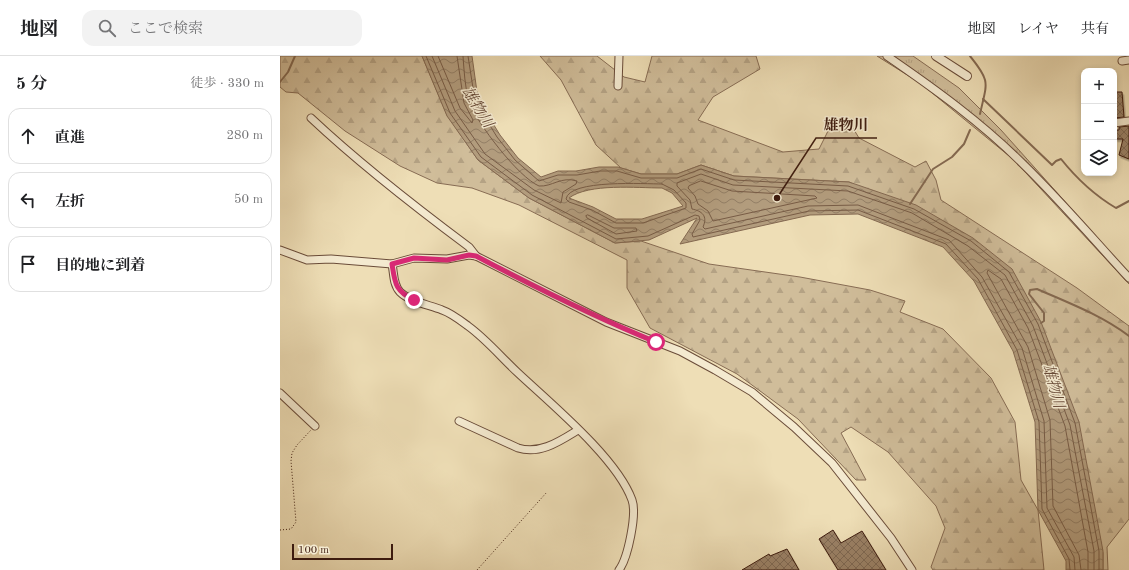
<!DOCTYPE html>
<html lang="ja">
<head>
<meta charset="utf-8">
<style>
  body { margin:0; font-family:"Old Standard TT","Noto Serif JP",serif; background:#f2f2f2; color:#202124 }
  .controls { position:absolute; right:12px; top:12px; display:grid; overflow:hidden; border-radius:8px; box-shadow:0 2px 6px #0003 }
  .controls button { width:36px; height:36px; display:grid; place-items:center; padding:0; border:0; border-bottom:1px solid #e0e0e0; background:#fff; color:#202124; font:20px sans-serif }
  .scale { position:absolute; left:12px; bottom:10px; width:101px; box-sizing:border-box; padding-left:4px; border:2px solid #3e1c0f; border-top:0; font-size:11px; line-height:14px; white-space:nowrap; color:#3e1c0f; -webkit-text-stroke:3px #f4ead0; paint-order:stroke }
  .stop { position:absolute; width:12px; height:12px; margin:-9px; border:3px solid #db2777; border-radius:50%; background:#fff }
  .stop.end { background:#db2777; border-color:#fff; box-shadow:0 1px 4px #0008 }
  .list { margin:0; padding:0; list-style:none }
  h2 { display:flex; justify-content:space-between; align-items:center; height:52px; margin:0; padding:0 16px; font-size:17px }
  h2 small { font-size:13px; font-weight:400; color:#757577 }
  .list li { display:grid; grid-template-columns:26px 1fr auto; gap:12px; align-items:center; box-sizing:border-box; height:56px; margin:0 8px 8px; padding:0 8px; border:1px solid #e0e0e0; border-radius:12px }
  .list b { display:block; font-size:15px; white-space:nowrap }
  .list em { font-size:13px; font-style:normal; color:#757577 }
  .icon { flex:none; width:22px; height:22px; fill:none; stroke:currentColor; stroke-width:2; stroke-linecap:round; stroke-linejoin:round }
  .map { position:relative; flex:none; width:849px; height:514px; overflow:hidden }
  header { display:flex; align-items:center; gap:24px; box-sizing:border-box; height:56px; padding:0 20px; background:#fff; border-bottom:1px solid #e0e0e0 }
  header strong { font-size:19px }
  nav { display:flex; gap:22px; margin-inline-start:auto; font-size:14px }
  .search { width:280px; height:36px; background:#f2f2f2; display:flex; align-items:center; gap:10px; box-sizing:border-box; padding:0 14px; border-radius:12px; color:#757577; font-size:15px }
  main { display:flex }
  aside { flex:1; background:#fff }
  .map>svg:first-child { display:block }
  .grass { fill:url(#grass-tufts); stroke:#876c54 }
  .forest { fill:url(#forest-firs); stroke:#876c54 }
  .water { fill:url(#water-waves); stroke:#846951; fill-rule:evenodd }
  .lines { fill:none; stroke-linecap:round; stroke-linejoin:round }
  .shore { stroke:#785c46; stroke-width:1 }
  .stream { stroke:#846951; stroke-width:2 }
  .building { fill:url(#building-cross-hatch); stroke:#3e1c0f; filter:url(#shadow) }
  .minor-casing { stroke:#6a4c39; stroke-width:9 }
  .tertiary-casing { stroke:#6a4c39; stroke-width:10 }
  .path { stroke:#3e1c0f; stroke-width:1; stroke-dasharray:1 2; stroke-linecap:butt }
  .minor { stroke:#f4ead0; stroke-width:7 }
  .tertiary { stroke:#f4ead0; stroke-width:8 }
  .route { stroke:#db2777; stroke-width:5 }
  .labels { text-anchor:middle; stroke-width:3; stroke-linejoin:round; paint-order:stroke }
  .water-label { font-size:15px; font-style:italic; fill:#674936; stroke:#f4ead0 }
  .leader { fill:none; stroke:#3e1c0f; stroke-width:1.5 }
  .callout-dot { fill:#3e1c0f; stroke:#f4ead0; stroke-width:1.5 }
  .callout-label { font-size:15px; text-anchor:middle; font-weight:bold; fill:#3e1c0f; stroke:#f4ead0; stroke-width:3; stroke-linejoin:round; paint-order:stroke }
</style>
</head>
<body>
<header>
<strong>地図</strong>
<div class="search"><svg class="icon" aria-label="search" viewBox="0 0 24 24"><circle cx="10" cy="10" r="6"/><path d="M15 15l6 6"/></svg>ここで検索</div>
<nav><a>地図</a><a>レイヤ</a><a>共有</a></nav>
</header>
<main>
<aside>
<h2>5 分<small>徒歩 · 330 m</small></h2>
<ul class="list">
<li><svg class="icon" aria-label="ahead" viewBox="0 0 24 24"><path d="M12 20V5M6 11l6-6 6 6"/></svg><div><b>直進</b></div><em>280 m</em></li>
<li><svg class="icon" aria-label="left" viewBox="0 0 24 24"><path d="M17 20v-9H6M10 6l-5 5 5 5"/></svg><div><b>左折</b></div><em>50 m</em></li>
<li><svg class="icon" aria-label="arrive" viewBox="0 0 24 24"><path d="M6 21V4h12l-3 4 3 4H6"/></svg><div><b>目的地に到着</b></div></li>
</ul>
</aside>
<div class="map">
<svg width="849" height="514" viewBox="0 0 849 514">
  <defs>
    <pattern id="grass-tufts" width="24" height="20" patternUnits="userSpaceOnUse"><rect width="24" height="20" fill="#d0bd9a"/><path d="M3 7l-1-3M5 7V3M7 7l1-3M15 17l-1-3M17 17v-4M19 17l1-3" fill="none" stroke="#b4a284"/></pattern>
    <pattern id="forest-firs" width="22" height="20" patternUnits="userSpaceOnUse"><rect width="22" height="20" fill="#d0bd9a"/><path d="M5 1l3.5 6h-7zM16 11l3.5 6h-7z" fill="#b4a284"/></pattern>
    <pattern id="water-waves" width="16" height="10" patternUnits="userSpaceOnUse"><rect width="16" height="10" fill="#b29c7d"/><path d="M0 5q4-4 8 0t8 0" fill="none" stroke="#927e65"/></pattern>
    <pattern id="building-cross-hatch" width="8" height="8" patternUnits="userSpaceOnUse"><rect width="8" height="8" fill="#9a8166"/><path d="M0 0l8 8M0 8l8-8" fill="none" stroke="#7f6952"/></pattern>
    <filter id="shadow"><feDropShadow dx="1.5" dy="2.5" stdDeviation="0" flood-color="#0004"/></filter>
  </defs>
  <rect width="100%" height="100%" fill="#eedeb6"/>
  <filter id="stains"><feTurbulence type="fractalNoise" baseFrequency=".005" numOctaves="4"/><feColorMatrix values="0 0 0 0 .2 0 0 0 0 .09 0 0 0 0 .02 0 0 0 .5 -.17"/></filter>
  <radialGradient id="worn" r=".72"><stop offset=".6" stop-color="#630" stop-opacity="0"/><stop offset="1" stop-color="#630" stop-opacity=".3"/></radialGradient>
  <!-- grass -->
  <path class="grass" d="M597,0h36l46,32 42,42 126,141 2,13 -115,-124 -94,-77z"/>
  <!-- forest -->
  <g class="forest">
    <path d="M0,0h142l25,59 31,45 51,38 86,45 26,-2 68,23 91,13 70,13 35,11 -5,11 43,17 48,49 24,44 6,58 17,30 6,60h-111l-2,-3 14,-39 -9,-22 -48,-54 -37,-25 -10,6 25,47h-10l-58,-61 -61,-45 -87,-46 -23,-40v-28l-108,-55 -47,-17 -35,-5 -37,-17 -55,-35 -47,-38 -12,-1 -6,-5z"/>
    <path d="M260,0h57l27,21 21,5 7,-26h104l4,13 -47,28 -15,23 85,32 36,-3 13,-26 16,-3 11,18 56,29 11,-6 10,19 5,20 136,88 52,38v193l-22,28 1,23h-5v-17l-91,-284 -163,-87 -115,-6 -33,-11 -24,9h-36l-20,-6 -25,-23 -35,-65z"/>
  </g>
  <!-- water -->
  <path class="water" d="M142,0h50l6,43 22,36 18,23 23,19 17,-6h18l23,-4h19l23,7h36l24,-9 33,11 115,6 67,23 57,33 39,31 29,53 38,100 24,129v19h-37v-9l-28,-51 -3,-88 -22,-71 -39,-70 -31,-34 -85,-33 -48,1 -130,29 17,-26 -48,22 -34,3 -86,-45 -51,-38 -31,-44zM382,132l10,5 11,13 -41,13h-26l-23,-12 -24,-9c20,-15 68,-10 93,-10z"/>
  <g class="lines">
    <!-- shore -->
    <g class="shore">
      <path d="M146,0l24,57 31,44 51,38 84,44 32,-3 47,-21 4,1 1,4 -8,14 1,3 116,-26 49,-1 88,34 32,35 39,71 22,72 3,87 27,50 1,11"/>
      <path d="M152,0l23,55 30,43 49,36 27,13 2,-11 13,-8 1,-3c-16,-5 -25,6 -38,5 -21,-9 -62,-63 -70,-84 -4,-14 -5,-32 -6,-46"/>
      <path d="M158,0l22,52 12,15 1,-3 -9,-17 -7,-47"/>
      <path d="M188,0l7,45 22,36 18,23 24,21 19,-6h19l23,-4h17l24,7h36l24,-9 33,11 114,6 66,23 57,32 38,31 29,52 37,99 24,128v19"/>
      <path d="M421,125l31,10 83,5 2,2 -104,23 -5,-10 -10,-7 -3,-8 -7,-8 1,-2z"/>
      <path d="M382,128l12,6 12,13v5l-43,15h-27l-24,-13 -23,-8 -3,-3c3,-20 80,-15 96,-15z"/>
      <path d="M308,159l26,13h22l1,3 -21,3 -29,-16 -1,-2z"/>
      <path d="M795,514l-1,-13 -27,-49 -3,-87 -22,-73 -40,-71 -33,-37 -91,-35 -50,1 -103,23 -2,-2c5,-11 -1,-16 -11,-18l-2,-9 -13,-14v-3l24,-9 32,11 115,6 64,22 56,33 37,29 28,51 37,99 24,126v19"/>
      <path d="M801,514l-2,-15 -26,-49 -3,-86 -22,-73 -41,-74 1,-3 13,9 27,49 37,98 23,126v18"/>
    </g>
    <!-- stream -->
    <g class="stream">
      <path d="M690,0c21,26 17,26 10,58"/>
      <path d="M0,26l8,-10 7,-16"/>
      <path d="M703,43l69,66 4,-4 5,-2c16,20 33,36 55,49l13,-7"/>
      <path d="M630,148l23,-35 19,-12 12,-13 6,-14"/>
      <path d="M761,267l3,-2v-8l-15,-19 1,-4 7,-1c32,14 64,26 92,47"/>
    </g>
  </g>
  <!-- building -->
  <g class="building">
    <path d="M834,36h8l2,25 -9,1z"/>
    <path d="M849,70v33l-10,-4 4,-16h-7v-9h3v-3z"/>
    <path d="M553,474l8,13 21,-12 24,39h-48l-19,-31z"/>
    <path d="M507,493l12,21h-57l27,-16 1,2z"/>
  </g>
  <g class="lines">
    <defs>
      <g id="minor">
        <path d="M607,0c48,33 95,67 136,108 37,36 71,76 106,114"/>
        <path d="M842,5l7,-1"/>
        <path d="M338,30l1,-30"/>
        <path d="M31,62c50,47 103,88 158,129l7,9"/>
        <path d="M834,67l15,-2"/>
        <path d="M0,194l27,10 24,-1 61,5 22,-6 33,1 22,-4 7,1 130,66 74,29 35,19 37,22 42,35 38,36 59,75 21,32"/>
        <path d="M112,208c2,9 1,21 8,28 10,10 30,13 42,18 9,3 18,10 26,16 18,13 33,31 49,46 33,31 100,86 115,128 5,14 -4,58 -13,70"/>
        <path d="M0,337l35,33"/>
        <path d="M179,365l59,27c22,7 42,-7 60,-18"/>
      </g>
      <path id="tertiary" d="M656,0l31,20"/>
    </defs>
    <!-- minor casing -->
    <use href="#minor" class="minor-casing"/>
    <!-- tertiary casing -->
    <use href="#tertiary" class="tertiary-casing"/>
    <!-- path -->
    <g class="path">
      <path d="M0,474l11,-1 5,-7 -5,-61 1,-8 5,-8 14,-15"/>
      <path d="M197,514l70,-78"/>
    </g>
    <!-- minor -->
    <use href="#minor" class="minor"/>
    <!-- tertiary -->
    <use href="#tertiary" class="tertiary"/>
  </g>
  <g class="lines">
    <!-- route -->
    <path class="route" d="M134,244c-19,-9 -19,-17 -22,-36l22,-6 33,2 22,-5 7,1c59,31 118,61 180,86"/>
  </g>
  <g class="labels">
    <!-- water labels -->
    <g class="water-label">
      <text transform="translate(198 51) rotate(58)" y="5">雄物川</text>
      <text transform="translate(774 330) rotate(75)" y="5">雄物川</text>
    </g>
  </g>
  <!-- callouts -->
  <path class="leader" d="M497 142L536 82H597"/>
  <circle class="callout-dot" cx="497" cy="142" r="4"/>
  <g class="callout-label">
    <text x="566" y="74">雄物川</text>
  </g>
  <rect width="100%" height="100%" filter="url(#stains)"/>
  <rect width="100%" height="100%" fill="url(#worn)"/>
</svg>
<div class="controls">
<button>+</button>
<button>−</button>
<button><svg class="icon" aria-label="layers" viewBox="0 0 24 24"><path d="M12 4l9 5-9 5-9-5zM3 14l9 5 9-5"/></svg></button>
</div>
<div class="scale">100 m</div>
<div class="stop" style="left:376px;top:286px"></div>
<div class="stop end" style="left:134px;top:244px"></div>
</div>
</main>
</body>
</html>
